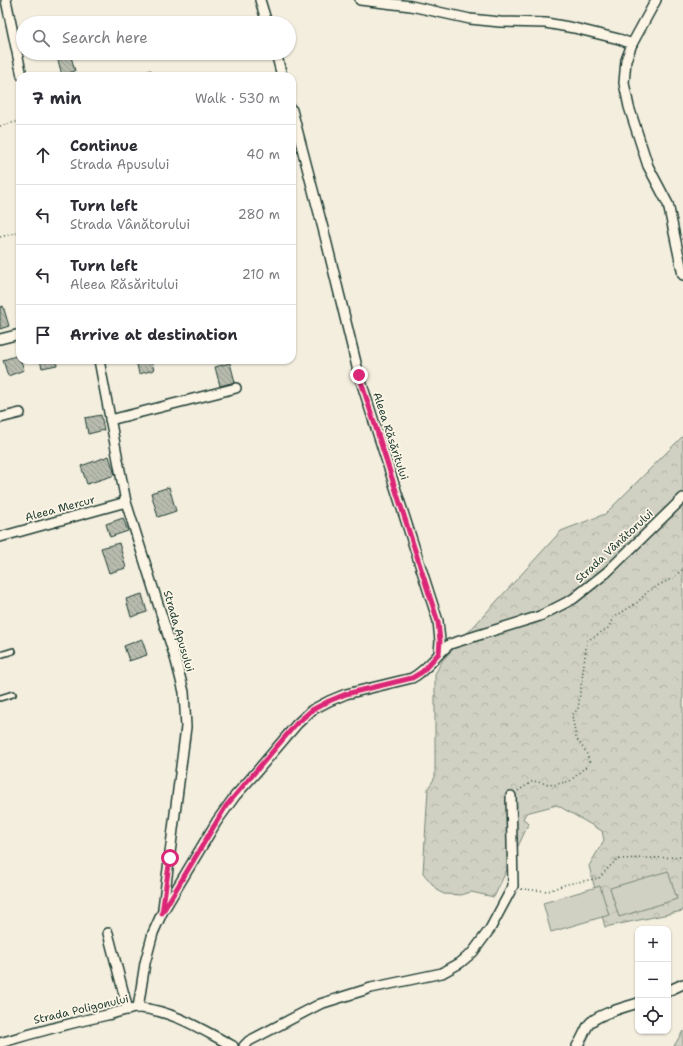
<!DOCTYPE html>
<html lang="en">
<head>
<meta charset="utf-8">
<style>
  body { margin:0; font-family:"Shantell Sans",sans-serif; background:#f7f7f7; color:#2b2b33 }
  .controls { position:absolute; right:12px; bottom:12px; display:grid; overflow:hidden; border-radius:8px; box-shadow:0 1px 3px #0004 }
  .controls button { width:36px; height:36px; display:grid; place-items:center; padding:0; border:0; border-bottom:1px solid #e1e1e2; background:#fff; color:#2b2b33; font:20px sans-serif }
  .stop { position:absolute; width:12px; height:12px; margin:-9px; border:3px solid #db2777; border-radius:50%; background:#fff }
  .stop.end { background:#db2777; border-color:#fff; box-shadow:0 1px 4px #0008 }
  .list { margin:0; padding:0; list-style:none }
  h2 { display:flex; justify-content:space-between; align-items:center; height:52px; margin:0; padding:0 16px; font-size:17px }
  h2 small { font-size:13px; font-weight:400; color:#7c7c81 }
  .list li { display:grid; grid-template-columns:26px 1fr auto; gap:12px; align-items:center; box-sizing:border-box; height:60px; padding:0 16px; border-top:1px solid #e1e1e2 }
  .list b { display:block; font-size:15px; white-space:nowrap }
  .list p { margin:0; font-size:13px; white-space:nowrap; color:#7c7c81 }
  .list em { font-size:13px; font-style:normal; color:#7c7c81 }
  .icon { flex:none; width:22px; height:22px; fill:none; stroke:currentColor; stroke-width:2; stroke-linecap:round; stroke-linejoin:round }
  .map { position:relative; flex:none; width:683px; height:1046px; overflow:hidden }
  .search { position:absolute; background:#fff; box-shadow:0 1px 3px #0004; left:16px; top:16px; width:280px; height:44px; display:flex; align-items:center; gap:10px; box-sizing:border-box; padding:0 14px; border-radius:22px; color:#7c7c81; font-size:15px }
  .panel { position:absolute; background:#fff; box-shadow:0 1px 3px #0004; left:16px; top:72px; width:280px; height:292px; border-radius:12px }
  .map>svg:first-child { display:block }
  .forest { fill:url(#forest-crowns); stroke:#78877b }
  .garden { fill:#d0d1c2; stroke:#78877b }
  .building { fill:url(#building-back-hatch); stroke:#1f3d34 }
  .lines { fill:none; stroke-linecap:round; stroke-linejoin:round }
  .lane-casing { stroke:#1f3d34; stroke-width:8 }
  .street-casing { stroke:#1f3d34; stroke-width:12 }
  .path { stroke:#1f3d34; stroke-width:1.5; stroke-dasharray:1 3; stroke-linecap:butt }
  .lane { stroke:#fcf5e5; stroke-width:4.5 }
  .street { stroke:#fcf5e5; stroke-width:9 }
  .route { stroke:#db2777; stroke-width:5 }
  .labels { text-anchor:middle; stroke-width:3.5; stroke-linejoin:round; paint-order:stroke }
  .street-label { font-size:11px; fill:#1f3d34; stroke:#fcf5e5 }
</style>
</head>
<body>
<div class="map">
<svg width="683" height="1046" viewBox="0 0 683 1046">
  <defs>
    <pattern id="forest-crowns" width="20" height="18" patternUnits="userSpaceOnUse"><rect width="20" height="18" fill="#d0d1c2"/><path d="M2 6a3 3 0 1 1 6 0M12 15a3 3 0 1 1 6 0" fill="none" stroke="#b2b4a7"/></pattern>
    <pattern id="building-back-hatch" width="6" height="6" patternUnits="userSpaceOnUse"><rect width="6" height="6" fill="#b8bcae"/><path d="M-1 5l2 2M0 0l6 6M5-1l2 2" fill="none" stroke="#959a8e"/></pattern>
  </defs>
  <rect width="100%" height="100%" fill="#f3eede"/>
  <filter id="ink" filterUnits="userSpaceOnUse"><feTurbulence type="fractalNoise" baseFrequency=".025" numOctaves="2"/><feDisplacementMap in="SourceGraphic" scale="8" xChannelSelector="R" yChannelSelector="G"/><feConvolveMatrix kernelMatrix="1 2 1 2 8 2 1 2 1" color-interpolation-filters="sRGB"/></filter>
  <g filter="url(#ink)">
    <!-- forest -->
    <g class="forest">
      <path d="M683,436v475l-78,16 -16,-61 15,-26 -2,-9 -45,-26 -31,8 -3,6 6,4 -35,74 -23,-5 -10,3 -17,-1 -6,-3 -15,-18 5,-84 7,-12v-103l7,-13 119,-130 44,-17z"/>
      <path d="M683,1031v15h-9z"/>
    </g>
    <!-- garden -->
    <g class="garden">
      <path d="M668,871l9,28 -58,18 -9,-29z"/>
      <path d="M600,886l9,29 -58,17 -8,-29z"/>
    </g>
    <!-- building -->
    <g class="building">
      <path d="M172,17l3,6h-20z"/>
      <path d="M56,53h14l5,18 -13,4z"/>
      <path d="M151,70l2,6h-19z"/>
      <path d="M3,306l6,20 -9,3v-22z"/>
      <path d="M19,355l5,15 -16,6 -5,-16z"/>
      <path d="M40,360h16l1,5 -15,3z"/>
      <path d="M136,360h15l3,10 -15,4z"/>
      <path d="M230,363l5,19 -15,4 -5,-19z"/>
      <path d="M101,415l3,15 -16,4 -3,-16z"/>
      <path d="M109,456l6,19 -28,9 -6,-18z"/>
      <path d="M169,487l7,24 -18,6 -7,-24z"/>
      <path d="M123,518l5,13 -18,6 -4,-13z"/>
      <path d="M119,543l7,25 -17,5 -8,-25z"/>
      <path d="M142,594l5,18 -16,5 -5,-18z"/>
      <path d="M142,639l5,16 -18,6 -5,-15z"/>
    </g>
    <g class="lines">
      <defs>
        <g id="lane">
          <path d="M0,655l13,-4"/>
          <path d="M0,698l13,-4"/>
        </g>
        <g id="street">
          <path d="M6,0l16,76"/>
          <path d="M260,0l7,23"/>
          <path d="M360,0l51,6 59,13 30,3 46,1 28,5 45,11 13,5"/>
          <path d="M656,0l-24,44 -6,16 -2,23 5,24 19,59 20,38 15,71"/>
          <path d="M276,53l6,23"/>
          <path d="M292,110l33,126 34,139 79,246 2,20 -1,12"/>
          <path d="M0,339l20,-5"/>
          <path d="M99,360l27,142 50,159 8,31 2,35 -23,181"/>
          <path d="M0,418l20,-5"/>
          <path d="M110,420l126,-32"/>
          <path d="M0,537l126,-35"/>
          <path d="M108,933l20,77"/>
          <path d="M668,991l15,-7"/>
          <path d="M138,1008l7,-45 8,-30 9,-20 55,-92 18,-25 17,-19 45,-53 15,-14 17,-9 17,-7 66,-16c15,-8 24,-23 38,-34l90,-28 33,-17 34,-27 76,-74"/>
          <path d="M0,1043c36,-11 71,-20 107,-28 9,-2 24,-8 33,-7 34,3 64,23 93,38"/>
          <path d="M244,1046l5,-5 71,-37 51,-16 71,-15 18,-10 13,-11 17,-23 23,-43 -2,-90"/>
          <path d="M577,1046c6,-8 7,-15 12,-22 8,-10 37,-17 49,-21"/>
        </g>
      </defs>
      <!-- lane casing -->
      <use href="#lane" class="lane-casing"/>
      <!-- street casing -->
      <use href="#street" class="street-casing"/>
      <!-- path -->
      <g class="path">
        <path d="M0,126l20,-5"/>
        <path d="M0,237l20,-5"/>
        <path d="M518,791l15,-10 20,4 17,-4 20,-18 -4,-11 -10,-14 -4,-23 6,-6 9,-68 21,-13 5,-10 25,-16 11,-12 24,-12 10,-9"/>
        <path d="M521,889l27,2 19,-7 32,-6 18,-19 66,-2"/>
      </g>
      <!-- lane -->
      <use href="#lane" class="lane"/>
      <!-- street -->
      <use href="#street" class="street"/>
    </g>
  </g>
  <g class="lines" filter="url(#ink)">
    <!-- route -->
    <path class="route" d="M170,858l-8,55 64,-107 70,-82 16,-14 17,-9 17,-7 66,-16 10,-6 17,-19 1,-12 -2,-19 -79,-247"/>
  </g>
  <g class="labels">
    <!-- street labels -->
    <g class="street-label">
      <text transform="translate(391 436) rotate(72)" y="4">Aleea Răsăritului</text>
      <text transform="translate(60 508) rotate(-15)" y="4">Aleea Mercur</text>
      <text transform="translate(614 546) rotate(-43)" y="4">Strada Vânătorului</text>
      <text transform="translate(179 631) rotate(74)" y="4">Strada Apusului</text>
      <text transform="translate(81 1009) rotate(-13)" y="4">Strada Poligonului</text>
    </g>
  </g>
</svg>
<div class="controls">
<button>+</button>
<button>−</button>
<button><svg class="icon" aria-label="locate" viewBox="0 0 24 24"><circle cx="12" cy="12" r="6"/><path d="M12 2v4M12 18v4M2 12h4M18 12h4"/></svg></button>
</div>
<div class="stop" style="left:170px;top:858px"></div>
<div class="stop end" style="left:359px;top:375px"></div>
<div class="search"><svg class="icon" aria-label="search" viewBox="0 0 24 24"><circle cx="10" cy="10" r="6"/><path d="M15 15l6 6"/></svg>Search here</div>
<section class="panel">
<h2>7 min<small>Walk · 530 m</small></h2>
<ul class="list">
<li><svg class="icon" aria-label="ahead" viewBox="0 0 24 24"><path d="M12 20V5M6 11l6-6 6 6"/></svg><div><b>Continue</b><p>Strada Apusului</p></div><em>40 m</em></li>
<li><svg class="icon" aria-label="left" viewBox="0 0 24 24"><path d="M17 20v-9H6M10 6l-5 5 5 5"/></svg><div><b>Turn left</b><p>Strada Vânătorului</p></div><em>280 m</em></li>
<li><svg class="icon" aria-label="left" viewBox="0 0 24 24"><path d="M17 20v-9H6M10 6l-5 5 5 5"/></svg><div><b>Turn left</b><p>Aleea Răsăritului</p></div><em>210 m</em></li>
<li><svg class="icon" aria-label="arrive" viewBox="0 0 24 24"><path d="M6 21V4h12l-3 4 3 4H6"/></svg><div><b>Arrive at destination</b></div></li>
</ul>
</section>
</div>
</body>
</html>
